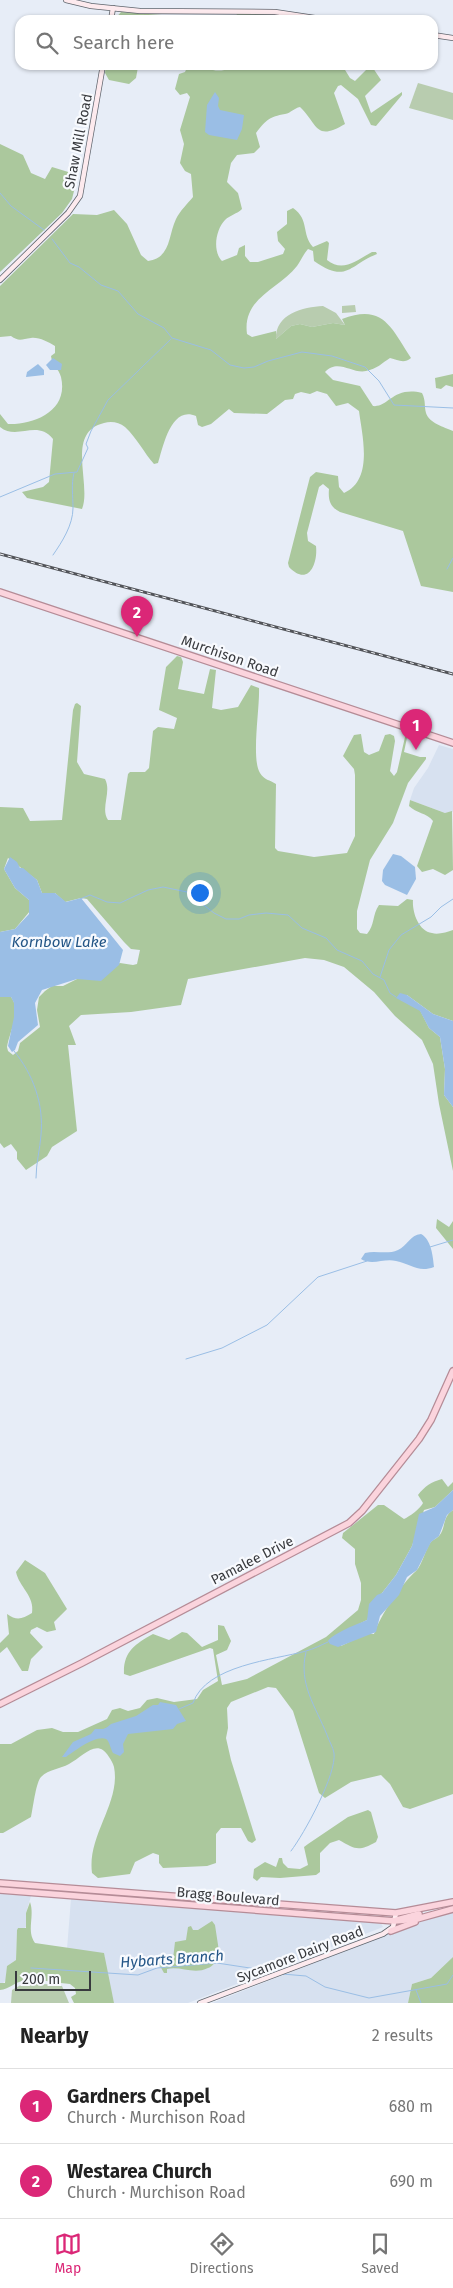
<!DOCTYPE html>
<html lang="en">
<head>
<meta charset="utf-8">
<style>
  body { margin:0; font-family:"Fira Sans",sans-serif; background:#f2f2f2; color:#222 }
  .scale { position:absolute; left:15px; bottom:12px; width:76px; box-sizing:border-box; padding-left:5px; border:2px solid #383a3e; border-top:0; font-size:14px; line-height:18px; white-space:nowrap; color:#383a3e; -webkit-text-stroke:4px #f8fafe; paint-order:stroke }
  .you { position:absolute; left:199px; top:892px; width:18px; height:18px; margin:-12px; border:4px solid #fff; border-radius:50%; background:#1a73e8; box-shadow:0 0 0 8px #1a73e833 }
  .badge { display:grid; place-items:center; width:32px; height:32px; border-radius:50%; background:#db2777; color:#fff; font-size:16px; font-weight:700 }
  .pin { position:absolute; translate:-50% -41px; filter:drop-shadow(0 1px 2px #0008) }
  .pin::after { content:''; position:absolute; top:26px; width:18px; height:15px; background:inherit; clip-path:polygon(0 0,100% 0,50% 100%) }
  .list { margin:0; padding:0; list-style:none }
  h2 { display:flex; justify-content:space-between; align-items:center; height:65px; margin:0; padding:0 20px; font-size:21px }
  h2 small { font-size:16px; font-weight:400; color:#767676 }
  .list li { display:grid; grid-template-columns:32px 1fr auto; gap:15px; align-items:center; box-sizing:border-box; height:75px; padding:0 20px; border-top:1px solid #e0e0e0 }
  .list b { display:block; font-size:19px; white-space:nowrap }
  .list p { margin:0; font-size:16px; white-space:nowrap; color:#767676 }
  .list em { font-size:16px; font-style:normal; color:#767676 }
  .icon { flex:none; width:28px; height:28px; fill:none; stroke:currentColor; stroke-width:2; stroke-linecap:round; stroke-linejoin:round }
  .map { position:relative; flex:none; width:453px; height:2003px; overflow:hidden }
  .search { position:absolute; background:#fff; box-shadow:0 1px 4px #0004; left:15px; right:15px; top:15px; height:55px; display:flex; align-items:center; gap:12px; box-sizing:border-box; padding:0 18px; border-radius:15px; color:#767676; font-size:19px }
  .sheet { height:215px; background:#fff }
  nav { display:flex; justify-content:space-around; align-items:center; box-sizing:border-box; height:70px; border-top:1px solid #e0e0e0; background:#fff; font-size:14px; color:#767676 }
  nav a { display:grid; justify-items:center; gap:2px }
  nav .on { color:#db2777 }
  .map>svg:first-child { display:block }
  .built { fill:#d7e1f0 }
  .green { fill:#b8ccaf }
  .forest { fill:#abc89d }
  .water { fill:#9abee5 }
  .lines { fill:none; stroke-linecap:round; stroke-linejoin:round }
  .stream { stroke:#9abee5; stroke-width:1 }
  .secondary-casing { stroke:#5f656d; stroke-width:6 }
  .primary-casing { stroke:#b58c97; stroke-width:8 }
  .secondary { stroke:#fdeaee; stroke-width:4.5 }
  .primary { stroke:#fbd4dd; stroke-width:5.5 }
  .rail-casing { stroke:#525459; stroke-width:3 }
  .rail { stroke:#f8fafe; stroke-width:1; stroke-dasharray:4; stroke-linecap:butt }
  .labels { text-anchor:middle; stroke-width:4.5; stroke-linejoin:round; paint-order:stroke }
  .street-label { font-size:14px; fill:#383a3e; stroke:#f8fafe }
  .water-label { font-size:15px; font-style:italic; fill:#235586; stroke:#f8fafe }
</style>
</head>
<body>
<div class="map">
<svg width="453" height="2003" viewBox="0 0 453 2003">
  <rect width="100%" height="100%" fill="#e7edf7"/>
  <!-- built -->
  <g class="built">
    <path d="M439,745l14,4v63l-8,1 -35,-13 4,-12 14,-20z"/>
    <path d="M0,1893l31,3 -5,17 1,13 -4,3 -5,-1 -1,2 -1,30 -9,6 -1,14 -3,3h-3z"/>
    <path d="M71,1899l310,24 2,4 -195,76h-74l-10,-42 1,-5 -38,-7z"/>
    <path d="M453,1912v45l-22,21 -19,6 -4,19h-196l204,-80z"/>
  </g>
  <!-- green -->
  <g class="green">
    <path d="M418,83l35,10v27l-44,-12z"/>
    <path d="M355,305l1,7 -14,1v-7z"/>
    <path d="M323,306l13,7 9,12 -12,-2 -21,4 -12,-3 -9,2 -15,13c-1,-25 27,-32 47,-33z"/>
    <path d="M26,1982l36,4 7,17h-58l1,-13z"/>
  </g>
  <!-- forest -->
  <g class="forest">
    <path d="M121,12l41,3 1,3 -49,2z"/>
    <path d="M237,13h43v7h-44z"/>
    <path d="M106,65h35l-3,2 -2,11 -7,6 -20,-4 -4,-7z"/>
    <path d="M188,65c12,0 15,3 25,5 10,2 19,-2 29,-5h100l8,13 5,3 16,-16 10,15 -16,16 6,17 31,-21v3l-26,31 -5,-1 -13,-26 -17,-14 -3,1 -4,7 11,31c-30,18 -27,0 -45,-17 -6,1 -9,6 -15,7 -16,3 -18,5 -29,19l4,14 -6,6 -17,2 -6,8 -4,19 11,11 4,16c-5,5 -12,6 -17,11 -9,9 -13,31 -3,41l15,-6 2,-7 6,-3v11l5,6h8l25,-8 2,-5 -7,-8 -1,-9 10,-8v-13l6,-3c17,12 8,26 20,39l14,-6 2,2 -2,17c16,13 30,0 45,-8h4l1,2c-28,11 -30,30 -63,7l-1,-10 -5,-2c-5,6 -7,11 -11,17 -18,23 -55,32 -50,68l5,3 24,-6v8l15,-13 9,-2 12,3 21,-4 12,2 -3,-6c41,-16 49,8 69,39 -7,6 -13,2 -21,0 -8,5 -13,11 -24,13 -14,3 -28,-13 -41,1l8,8 27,6 13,20c15,2 20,-20 49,-13 4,8 2,12 4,20 3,10 18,14 27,18v161l-32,-6 -18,-55 -63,-19c-10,-5 -12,-12 -11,-23l-6,-5 -4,3 -12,46 1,8 8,5c2,18 -8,41 -27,21l-1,-4 22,-86 6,-5 22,4 1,11 5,6c30,-13 18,-58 15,-82l-11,-8 -12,3 -9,-12 -10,-3 -7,3 -9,-2 -6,2 -2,5 -8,1 -18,14 -33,-1 -5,-4 -18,15 -9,3 -4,-2 -2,-9c-25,-11 -33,31 -38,47l-4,1c-10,-11 -17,-26 -29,-37 -6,-5 -14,-6 -21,-4 -39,9 -12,62 -22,86l-55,-11 -5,-6 21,-5 6,-5 4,-43c-16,-20 -36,2 -53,-12v-13l8,10c26,1 61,-13 53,-47 -2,-8 -9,-12 -10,-21l4,-3v-7c-7,-4 -16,-9 -24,-8 -9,1 -12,4 -20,-2l-11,1v-51l73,-72 24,1 17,-5 13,14 14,31 7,6c23,-3 20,-25 28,-42 4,-8 11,-15 17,-22l-2,-23 -6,-3 -5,-8 4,-19 -4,-14 10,-33 -3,-4 -7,2 -5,-6 4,-15 6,-2z"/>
    <path d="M0,144l23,11 8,18 14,6 7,-12 26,8 -6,24 -10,14 -62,59z"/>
    <path d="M453,374v13l-7,-2 -5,4 -5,-1 -1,-10z"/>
    <path d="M177,656l4,1 2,5 -5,27 26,5 6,-25 6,1 -4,38 9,2 17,-3 13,-22 8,3c1,19 -8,71 1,85 4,7 10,7 16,11l-1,64 3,3 36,6 33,-4 8,-17v-61l-1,-6 -11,-13 11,-21 7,-1 3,18 5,3 10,-4 6,-16 5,-1 4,2 1,5 -5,30 4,5 3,-4 8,-35 3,-4 -4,19 16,5h6v2l-18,24 -15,40 -23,37 -13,51v18l3,4 7,1c8,-9 5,-19 12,-29l19,1 9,-7 6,1c-1,11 5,31 19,33 6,2 15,-1 21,-3v91l-20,-7 -26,-19 -6,5 19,10 9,18 11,9 5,32 -1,26 9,12v64l-14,-67 -6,-40 -11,-24 -27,-24 -21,-24 -30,-25 -20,-7 -19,-2 -117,21 -7,26 -50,7 -50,3 -12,11 7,19h-8l9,86 -25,16 -5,9 -21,14 -9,-11v-7l-6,-8 -7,4 -4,-5v-146h11c11,14 -2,36 -4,50l1,4 5,4 5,-4 2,-8 20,-16 -3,-17 2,-13 6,-6 7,-5h11l14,-7h8l35,-16 13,2 4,-1 3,-14 -9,-1 -7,-7 -37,-43 -6,-1 -16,4 -10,-9h-13l-5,-13 -29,-22 -4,11 11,19 14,12 1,11 -15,18 -15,3v-125l23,1 7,13 32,-1 11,-110 2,-6 2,-1 4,3 -4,56 7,12 21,5c7,13 -5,29 3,41h13l7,-46 2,-2h15l4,-4 4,-37 5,-4 16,2 3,-11 -18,-8 7,-43z"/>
    <path d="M410,800l35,13 7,-2 1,59 -8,5 -12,-6 -11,3 -5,-6 16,-45c-6,-8 -17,-8 -24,-15z"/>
    <path d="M437,1219l12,8 4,-6v28l-17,-21z"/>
    <path d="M442,1479l6,8 5,-5v8l-18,17 -11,3 -12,36 -16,29 -14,18 -15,27 -20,10 -6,16 25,-12h8c6,-18 28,-51 42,-63 6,-6 9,-20 14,-28 2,-3 6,-4 9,-7 7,-8 3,-19 14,-26v284l-43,15 -7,-2 -13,-23 -9,-9 -30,7 -26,16 -6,-5 -26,-82 -17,-23 -8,-1 -37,15 -4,6 1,20 -2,10 5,22 25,80 -4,3 -4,-2 -7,-13h-20l-5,6v29l-9,3 -44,2 -4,-5v-8l-6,-2 -18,9 -5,12 -32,4 -6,-5c-5,-38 29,-70 22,-106 -1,-4 -3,-7 -5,-10 -12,-20 -26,0 -40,7 -9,5 -20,5 -28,13 -5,5 -8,31 -10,40l-28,16h-3v-89h11l26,-14 15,-2 11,4h15l29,-13 5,-9 8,-2 8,3 12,-3 7,-8 10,-2 17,4 23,-3 6,-9 15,-9 -5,-32 -3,-1 -80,28 -6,-2c-1,-22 11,-30 29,-40l16,6 13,-8 5,1 15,14 16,-7v-15l6,1 7,15 -4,9 -11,5 6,30 25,-6 79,-42 32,-27 3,-10v-17l-6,-19v-15l-13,-11 1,-5 35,-28h6l20,14c5,-2 17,-11 19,-16l-5,-8c7,-9 13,-13 24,-16z"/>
    <path d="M25,1560l20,13 22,36 -13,13 2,8 -9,2 -10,-5 -6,3 -1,3 13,14 -12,12 -3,12h-6l-15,-24 -7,6v-10l9,-9 -2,-20c10,7 15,5 25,-1 3,-17 -13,-26 -16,-41z"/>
    <path d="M368,1810l3,2 7,25 -2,5c-18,10 -21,7 -37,-2l-9,3 -10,10v19l-4,3 -36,3 -19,-1 -4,4 -4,-3 1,-9 11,-7 11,5 3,-9h3l1,5 5,5 12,1 8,-4 -4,-18 4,-3 40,-27z"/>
    <path d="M30,1902c5,14 -4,29 5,41l69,10 10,50h-40l-3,-6 5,-3 -1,-6 -5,-4c-15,-1 -34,-6 -48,-3 -8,2 -13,8 -22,9v-7h5l2,-17 9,-6 1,-30 1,-2h8v-15z"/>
    <path d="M212,1921l3,4 5,33c-4,3 -8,9 -12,10 -14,7 -27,-2 -41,1v4h-3l-5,-9 2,-4 12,-1 2,-17 11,-2 2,-13 3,-1 2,4h5z"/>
    <path d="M453,1957v46h-45l4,-19 19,-6z"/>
  </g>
  <!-- water -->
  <g class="water">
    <path d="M215,92l4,6 -1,8 2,4 24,5 -2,14 -5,11 -28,-5 -4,-3 2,-27z"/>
    <path d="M53,358l9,6 -1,6h-11l-4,-5z"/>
    <path d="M38,364l6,6v5l-18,2 1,-5z"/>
    <path d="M393,854l8,2 14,11 1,12 -9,16 -22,-10 -3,-4 1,-11z"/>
    <path d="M10,857l7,5 3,6h3l14,12 5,13h13l11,9 15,-4 42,52 -4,15 -18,16 -24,-2 -35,11 -7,13 3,22 -20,17 -3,8 -3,2 -4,-6 6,-29v-14l-3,-6h-11v-65l15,-3 14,-15v-14l-14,-12 -11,-19z"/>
    <path d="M400,993l7,2 26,19 20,7v86l-9,-12 1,-26 -5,-32 -11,-9 -9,-17 -24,-13z"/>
    <path d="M421,1234c10,5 12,22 13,33 -16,6 -23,-3 -38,-6 -12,-3 -24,5 -35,-2l4,-6c11,-3 22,2 33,-3 9,-4 12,-15 23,-16z"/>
    <path d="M453,1490v20l-6,5 -8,21 -8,6 -14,28 -10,7 -8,18 -19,21 -4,16 -38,15 -8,-3 -2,-3c5,-8 30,-17 39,-21l2,-16 8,-9 5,-2 14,-18 16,-29 7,-32 16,-7z"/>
    <path d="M160,1702l16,3 10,16 -9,3 -4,5 -45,5 -5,10 1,8 -4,4 -7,-3c-2,-3 -4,-13 -7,-14 -11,-4 -31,12 -40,18h-4l11,-15 18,-8 4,-5h10l6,-5 25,-8 17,-11h5z"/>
  </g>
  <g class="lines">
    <!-- stream -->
    <g class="stream">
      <path d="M0,193l11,13 33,24"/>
      <path d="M52,239l18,24 9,4 22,18 17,6 20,23 26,14 8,10 39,12 19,15 14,3 10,-1 14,-6 34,-9 30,4 33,11 14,14 15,24 59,3"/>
      <path d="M0,497l55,-23 22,-2 11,-24 -2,-4 5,-13 17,-31 63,-61"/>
      <path d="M53,555c9,-13 20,-30 20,-47 0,-13 -2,-23 1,-35"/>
      <path d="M447,569l6,-11"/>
      <path d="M80,899l10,-4 17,7 13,1 28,-13 15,-3 24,5 27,21 12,6h13l10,-4 17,-2 22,2 14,13 24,10 11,12 25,11 11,13 11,6 6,13 6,4"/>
      <path d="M380,977l9,-27 12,-15 30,-18 10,-10 12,-8"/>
      <path d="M14,1051c19,23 30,53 27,84 -1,14 -5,28 -5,43"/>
      <path d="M430,1247l23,-7"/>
      <path d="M186,1359l36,-11 45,-23 51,-48 49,-16"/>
      <path d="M179,1709l14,-6c13,-38 81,-43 113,-52 8,-2 15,-6 22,-9"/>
      <path d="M102,1730l7,-3"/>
      <path d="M291,1851c13,-17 46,-77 43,-98 -1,-6 -5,-12 -7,-18 -11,-28 -29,-51 -21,-83"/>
      <path d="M31,1968l107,7 19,-7 60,-5 59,9"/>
      <path d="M282,1974l24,2 19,11 44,11 78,-14 6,-9"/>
      <path d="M416,1990l5,13"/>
    </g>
    <defs>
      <g id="secondary">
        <path d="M66,0l25,6 49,5 135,1 53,8"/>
        <path d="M111,20l2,-12"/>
        <path d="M433,35l20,3"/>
        <path d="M0,280l68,-67 12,-17 23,-131"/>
        <path d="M200,2003l183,-69 10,-7 3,-14"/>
      </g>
      <g id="primary">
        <path d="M0,592l453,151"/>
        <path d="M0,1704l82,-41 267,-140 13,-12 57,-72 12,-19 22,-49"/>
        <path d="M0,1883l396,30 57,-11"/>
        <path d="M0,1890l395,31 22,-2 36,-10"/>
        <path d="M397,1920l22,-6"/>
        <path d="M391,1931l24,-9"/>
      </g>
    </defs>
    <!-- secondary casing -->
    <use href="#secondary" class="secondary-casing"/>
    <!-- primary casing -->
    <use href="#primary" class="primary-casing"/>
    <!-- secondary -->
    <use href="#secondary" class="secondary"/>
    <!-- primary -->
    <use href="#primary" class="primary"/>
    <defs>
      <path id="rail" d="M0,554l453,120"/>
    </defs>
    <!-- rail casing -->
    <use href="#rail" class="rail-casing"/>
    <!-- rail -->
    <use href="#rail" class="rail"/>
  </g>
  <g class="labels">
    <!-- street labels -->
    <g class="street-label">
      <text transform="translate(78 141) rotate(-79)" y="5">Shaw Mill Road</text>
      <text transform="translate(230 656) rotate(19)" y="5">Murchison Road</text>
      <text transform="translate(252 1560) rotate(-27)" y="5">Pamalee Drive</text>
      <text transform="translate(228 1896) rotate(5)" y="5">Bragg Boulevard</text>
      <text transform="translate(300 1954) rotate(-21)" y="5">Sycamore Dairy Road</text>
    </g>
    <!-- water labels -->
    <g class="water-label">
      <text x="59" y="947">Kornbow Lake</text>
      <text transform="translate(172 1959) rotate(-4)" y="5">Hybarts Branch</text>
    </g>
  </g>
</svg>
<div class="scale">200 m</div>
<div class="you"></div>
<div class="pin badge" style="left:416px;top:750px">1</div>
<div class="pin badge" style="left:137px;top:637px">2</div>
<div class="search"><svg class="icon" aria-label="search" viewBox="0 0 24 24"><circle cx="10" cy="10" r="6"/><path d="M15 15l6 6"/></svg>Search here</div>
</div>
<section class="sheet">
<h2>Nearby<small>2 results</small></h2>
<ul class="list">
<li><span class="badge">1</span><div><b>Gardners Chapel</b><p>Church · Murchison Road</p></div><em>680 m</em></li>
<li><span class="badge">2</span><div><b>Westarea Church</b><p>Church · Murchison Road</p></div><em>690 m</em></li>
</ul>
</section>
<nav>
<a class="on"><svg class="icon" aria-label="map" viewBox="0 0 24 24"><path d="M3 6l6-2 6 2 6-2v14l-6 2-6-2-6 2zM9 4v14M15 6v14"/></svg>Map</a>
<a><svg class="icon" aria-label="directions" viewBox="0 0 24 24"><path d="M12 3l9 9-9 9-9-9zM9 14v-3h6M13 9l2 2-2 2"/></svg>Directions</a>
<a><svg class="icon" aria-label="saved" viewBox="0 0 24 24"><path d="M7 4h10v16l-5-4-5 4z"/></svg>Saved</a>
</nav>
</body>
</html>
